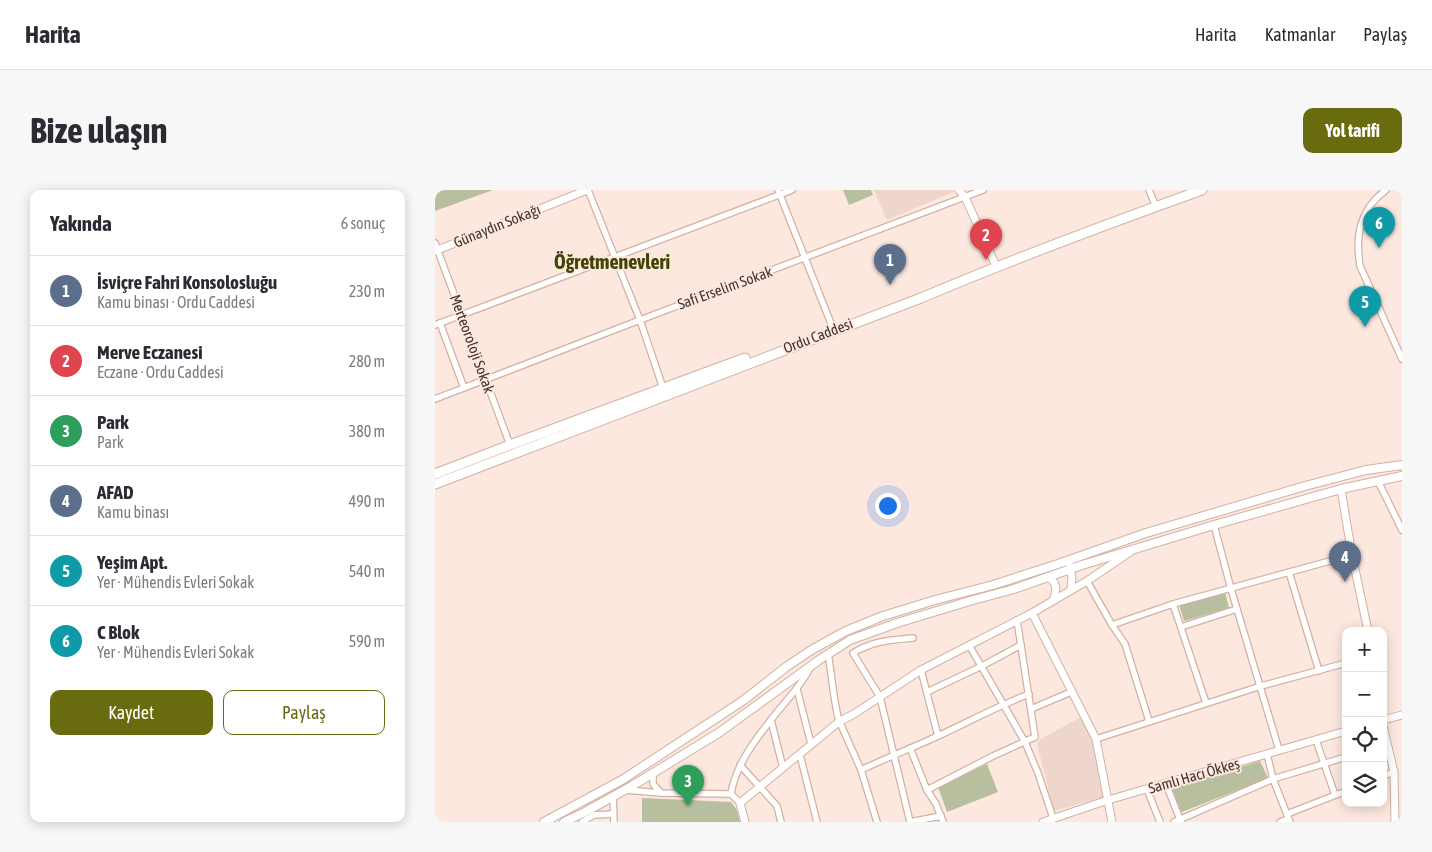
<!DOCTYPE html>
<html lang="tr">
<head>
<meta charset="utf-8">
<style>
  body { margin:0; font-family:"Asap Condensed",sans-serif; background:#f7f7f7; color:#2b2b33 }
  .controls { position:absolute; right:15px; bottom:15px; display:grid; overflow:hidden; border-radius:10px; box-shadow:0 2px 12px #0003 }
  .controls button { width:45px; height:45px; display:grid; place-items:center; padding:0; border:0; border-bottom:1px solid #e1e1e2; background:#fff; color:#2b2b33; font:25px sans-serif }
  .you { position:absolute; left:452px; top:315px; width:18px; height:18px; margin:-12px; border:4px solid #fff; border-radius:50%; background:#1a73e8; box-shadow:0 0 0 8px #1a73e833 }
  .badge { display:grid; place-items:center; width:32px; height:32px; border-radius:50%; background:#686c0e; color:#fff; font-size:16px; font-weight:700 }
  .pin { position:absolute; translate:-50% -41px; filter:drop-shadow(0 1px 2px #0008) }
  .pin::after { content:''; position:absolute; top:26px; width:18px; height:15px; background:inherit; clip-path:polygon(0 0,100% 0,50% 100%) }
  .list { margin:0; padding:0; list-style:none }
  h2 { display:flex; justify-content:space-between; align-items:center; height:65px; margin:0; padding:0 20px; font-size:21px }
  h2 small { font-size:16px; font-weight:400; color:#7c7c81 }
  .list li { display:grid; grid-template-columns:32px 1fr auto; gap:15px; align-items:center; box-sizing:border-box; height:70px; padding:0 20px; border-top:1px solid #e1e1e2 }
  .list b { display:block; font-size:19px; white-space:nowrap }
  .list p { margin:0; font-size:16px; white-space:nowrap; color:#7c7c81 }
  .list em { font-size:16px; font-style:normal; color:#7c7c81 }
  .actions { display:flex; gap:10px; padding:15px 20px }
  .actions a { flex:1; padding:11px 0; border:1px solid #686c0e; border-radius:10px; text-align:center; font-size:18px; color:#686c0e }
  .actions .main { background:#686c0e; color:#fff }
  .icon { flex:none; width:28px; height:28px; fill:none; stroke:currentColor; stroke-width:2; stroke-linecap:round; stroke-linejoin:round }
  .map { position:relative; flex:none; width:967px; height:632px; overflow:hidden; border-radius:10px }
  header { display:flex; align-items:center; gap:30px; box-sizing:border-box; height:70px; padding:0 25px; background:#fff; border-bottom:1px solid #e1e1e2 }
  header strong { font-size:24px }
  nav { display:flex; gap:28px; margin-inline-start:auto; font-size:18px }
  .intro { display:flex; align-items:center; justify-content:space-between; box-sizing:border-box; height:120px; padding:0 30px }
  h1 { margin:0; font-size:35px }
  .button { padding:12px 22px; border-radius:10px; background:#686c0e; color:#fff; font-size:18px; font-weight:700 }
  main { display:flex; gap:30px; padding:0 30px }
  aside { flex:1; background:#fff; border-radius:10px; box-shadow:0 2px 12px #0003 }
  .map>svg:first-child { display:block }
  .education { fill:#eed6cc }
  .green { fill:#b8bf9f }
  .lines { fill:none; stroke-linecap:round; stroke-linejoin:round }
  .minor-casing { stroke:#d2b1a3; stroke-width:8 }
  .tertiary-casing { stroke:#d2b1a3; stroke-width:9 }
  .secondary-casing { stroke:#d2b1a3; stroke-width:10 }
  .primary-casing { stroke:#d2b1a3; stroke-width:11 }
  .minor { stroke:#fff; stroke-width:5.5 }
  .tertiary { stroke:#fff; stroke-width:7 }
  .secondary { stroke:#fff; stroke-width:8 }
  .primary { stroke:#fff; stroke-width:9 }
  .labels { text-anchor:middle; stroke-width:4; stroke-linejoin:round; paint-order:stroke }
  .street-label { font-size:15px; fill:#43352f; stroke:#fde8df }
  .district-label { font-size:20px; font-weight:bold; fill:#424403; stroke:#fde8df }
</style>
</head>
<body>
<header>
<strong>Harita</strong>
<nav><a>Harita</a><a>Katmanlar</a><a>Paylaş</a></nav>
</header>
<div class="intro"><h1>Bize ulaşın</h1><a class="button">Yol tarifi</a></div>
<main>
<aside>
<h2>Yakında<small>6 sonuç</small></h2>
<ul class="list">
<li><span class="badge" style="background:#5c6f8a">1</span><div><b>İsviçre Fahri Konsolosluğu</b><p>Kamu binası · Ordu Caddesi</p></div><em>230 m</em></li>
<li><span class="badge" style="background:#e0444e">2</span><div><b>Merve Eczanesi</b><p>Eczane · Ordu Caddesi</p></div><em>280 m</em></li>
<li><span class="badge" style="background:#2e9e5b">3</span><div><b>Park</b><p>Park</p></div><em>380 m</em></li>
<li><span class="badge" style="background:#5c6f8a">4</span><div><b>AFAD</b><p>Kamu binası</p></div><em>490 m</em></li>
<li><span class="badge" style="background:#0f9aa8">5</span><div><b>Yeşim Apt.</b><p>Yer · Mühendis Evleri Sokak</p></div><em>540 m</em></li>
<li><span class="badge" style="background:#0f9aa8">6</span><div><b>C Blok</b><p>Yer · Mühendis Evleri Sokak</p></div><em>590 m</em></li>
</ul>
<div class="actions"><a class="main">Kaydet</a><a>Paylaş</a></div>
</aside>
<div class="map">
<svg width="967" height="632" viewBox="0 0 967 632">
  <rect width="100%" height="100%" fill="#fde8df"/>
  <!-- education -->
  <g class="education">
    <path d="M439,0h79l1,2 -67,28z"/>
    <path d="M646,527l11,22 12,58 -50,14 -17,-67 2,-4z"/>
  </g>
  <!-- green -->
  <g class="green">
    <path d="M0,0h58l-58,21z"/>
    <path d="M408,0h28l2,5 -24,10z"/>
    <path d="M790,402l4,16 -45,13 -5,-16z"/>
    <path d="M825,571l8,17 -86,34 -2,-3 -8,-21z"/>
    <path d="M552,574l11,28 -51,20 -9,-25z"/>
    <path d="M207,608l89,4 6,8 3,12h-98z"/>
  </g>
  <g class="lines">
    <defs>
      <g id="minor">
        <path d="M153,0l52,130 23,68"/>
        <path d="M343,0l54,136"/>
        <path d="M714,0l5,12"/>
        <path d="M951,0c-26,19 -31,45 -26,76l42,93"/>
        <path d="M0,53l75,202"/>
        <path d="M5,133l24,65"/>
        <path d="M0,135l357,-135"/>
        <path d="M0,209l205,-79 343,-130"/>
        <path d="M943,291l24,49"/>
        <path d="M779,335l17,64 48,161"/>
        <path d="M854,382l30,99"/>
        <path d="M652,391l25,44 13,19 24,77"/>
        <path d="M738,414l33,99"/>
        <path d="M677,435l61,-21 179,-49"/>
        <path d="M746,437l56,-18"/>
        <path d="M478,448c-23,2 -40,3 -60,15l27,44 30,125 31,-6"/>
        <path d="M534,455l56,97 13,31 15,45"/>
        <path d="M393,464l1,5 5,37 4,22 23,52"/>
        <path d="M486,480l17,66"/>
        <path d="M362,499l14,55"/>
        <path d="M492,502l55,-26 39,-21"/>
        <path d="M596,519l40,-17"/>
        <path d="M336,530l12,48"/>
        <path d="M661,549l165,-53 85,-23"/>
        <path d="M881,550l19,55"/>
        <path d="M475,558l17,42 9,14 7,18"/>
        <path d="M832,564l6,25 17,43"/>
        <path d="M365,565l17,67"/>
        <path d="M305,575l37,41 4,16"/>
        <path d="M218,583v11l8,9"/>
        <path d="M948,586l11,-4"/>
        <path d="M731,594l15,38"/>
        <path d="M712,599l13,33"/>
        <path d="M191,600l35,3 70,1 9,9"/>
        <path d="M492,600l66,-34 42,-19 -18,-117"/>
        <path d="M296,604c4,-27 23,-53 40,-74 13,-18 29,-32 39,-52"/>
        <path d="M178,606l1,26"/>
        <path d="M852,624l59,-23"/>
        <path d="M147,632l12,-7 19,-1"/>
        <path d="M442,632l-16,-52c25,-12 51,-22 77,-34 30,-14 60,-30 91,-42"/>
        <path d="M739,632l99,-43 73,-22"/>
        <path d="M845,632l8,-3"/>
      </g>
      <g id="tertiary">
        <path d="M524,0l6,7 31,69"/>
        <path d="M0,61l152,-61"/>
        <path d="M906,299l11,66 16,76"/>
        <path d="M634,374l3,13 -1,13"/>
        <path d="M612,387c11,5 10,13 6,23"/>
        <path d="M597,423l64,126 16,83"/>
        <path d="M948,530l19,-5"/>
        <path d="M948,536l11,46 1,50"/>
        <path d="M310,632l-5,-19 100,-82 14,-7 67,-44 111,-57 55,-32 43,-29"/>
        <path d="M608,632l65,-22 238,-69"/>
      </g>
      <g id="secondary">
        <path d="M109,632l78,-42 122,-80 42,-33 27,-18 33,-18 37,-15 52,-16 58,-15 65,-21 88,-31 159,-47 61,-16 36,-5"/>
        <path d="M129,632l21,-10 47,-26 88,-54 99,-72 31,-20 47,-17 76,-23 41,-11 68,-24 132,-40 127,-36 61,-13"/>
      </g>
      <g id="primary">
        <path d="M0,284l75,-29 235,-87"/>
        <path d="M0,294l486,-186c92,-39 186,-74 281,-108"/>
      </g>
    </defs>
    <!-- minor casing -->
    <use href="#minor" class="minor-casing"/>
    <!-- tertiary casing -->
    <use href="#tertiary" class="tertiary-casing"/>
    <!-- secondary casing -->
    <use href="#secondary" class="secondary-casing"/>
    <!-- primary casing -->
    <use href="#primary" class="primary-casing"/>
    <!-- minor -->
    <use href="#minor" class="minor"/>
    <!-- tertiary -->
    <use href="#tertiary" class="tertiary"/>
    <!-- secondary -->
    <use href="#secondary" class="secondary"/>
    <!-- primary -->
    <use href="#primary" class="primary"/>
  </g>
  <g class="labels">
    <!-- street labels -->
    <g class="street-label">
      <text transform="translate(62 36) rotate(-22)" y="5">Günaydın Sokağı</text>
      <text transform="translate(290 98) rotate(-20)" y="5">Safi Erselim Sokak</text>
      <text transform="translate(383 146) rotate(-21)" y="5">Ordu Caddesi</text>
      <text transform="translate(37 154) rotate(70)" y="5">Merteoroloji Sokak</text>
      <text transform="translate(759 586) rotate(-16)" y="5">Samlı Hacı Ökkeş</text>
    </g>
    <!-- district labels -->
    <g class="district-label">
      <text x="177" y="79">Öğretmenevleri</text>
    </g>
  </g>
</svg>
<div class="controls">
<button>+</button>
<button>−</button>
<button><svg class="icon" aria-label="locate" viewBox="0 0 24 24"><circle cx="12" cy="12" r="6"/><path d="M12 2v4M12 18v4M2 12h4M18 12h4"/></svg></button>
<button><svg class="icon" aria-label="layers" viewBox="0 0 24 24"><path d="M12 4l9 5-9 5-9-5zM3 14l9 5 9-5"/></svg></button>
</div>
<div class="you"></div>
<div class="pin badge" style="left:455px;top:95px;background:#5c6f8a">1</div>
<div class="pin badge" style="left:551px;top:70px;background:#e0444e">2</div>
<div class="pin badge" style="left:253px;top:616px;background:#2e9e5b">3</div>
<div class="pin badge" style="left:910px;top:392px;background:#5c6f8a">4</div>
<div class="pin badge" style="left:930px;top:137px;background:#0f9aa8">5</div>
<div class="pin badge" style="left:944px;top:58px;background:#0f9aa8">6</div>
</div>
</main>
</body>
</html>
